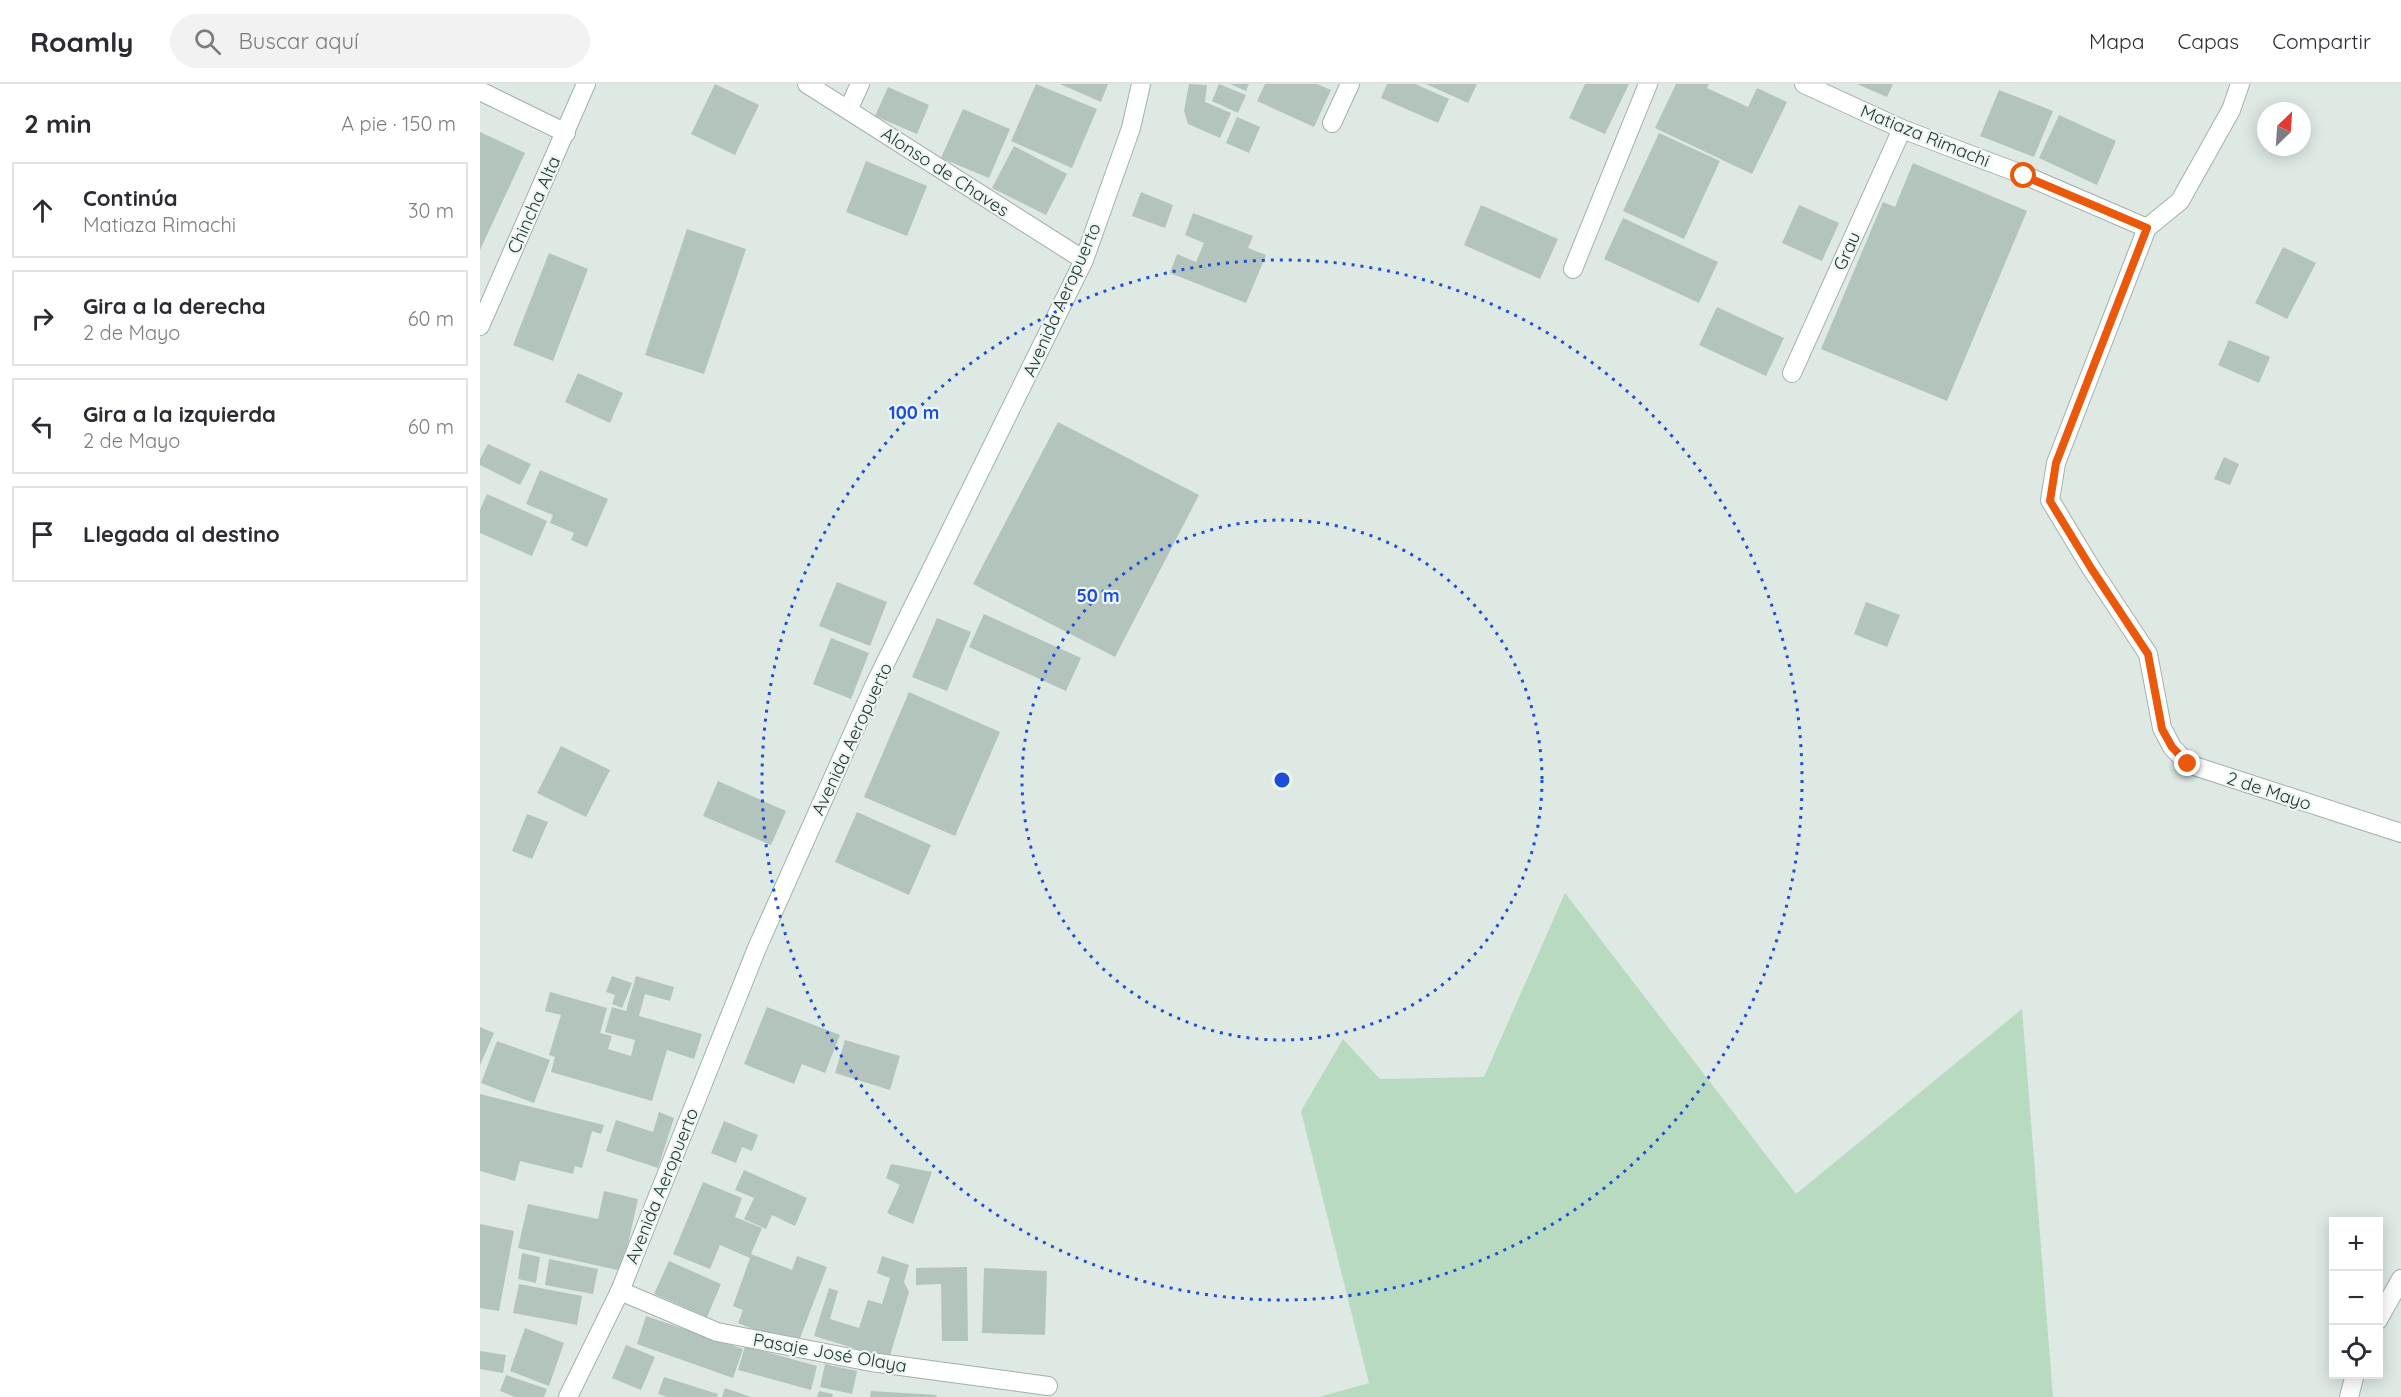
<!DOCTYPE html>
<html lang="es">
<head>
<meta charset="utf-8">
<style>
  body { margin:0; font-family:Quicksand,sans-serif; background:#f2f2f3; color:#2b2b33 }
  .controls { position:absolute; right:18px; bottom:18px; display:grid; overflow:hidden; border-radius:0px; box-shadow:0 3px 15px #0003 }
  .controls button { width:54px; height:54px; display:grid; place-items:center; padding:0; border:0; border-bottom:2px solid #e1e1e2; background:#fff; color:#2b2b33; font:30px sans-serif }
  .compass { position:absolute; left:1777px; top:18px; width:54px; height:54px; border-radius:50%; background:#fff; box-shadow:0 3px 15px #0003; rotate:25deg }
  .stop { position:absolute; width:18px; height:18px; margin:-14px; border:4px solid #ea580c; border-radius:50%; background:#fff }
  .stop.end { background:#ea580c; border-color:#fff; box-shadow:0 2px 6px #0008 }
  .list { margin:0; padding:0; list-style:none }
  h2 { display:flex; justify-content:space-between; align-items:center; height:78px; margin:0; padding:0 24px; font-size:26px }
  h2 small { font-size:20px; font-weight:400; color:#7c7c81 }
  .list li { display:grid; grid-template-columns:39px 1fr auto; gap:18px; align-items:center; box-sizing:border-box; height:96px; margin:0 12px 12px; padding:0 12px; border:2px solid #e1e1e2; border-radius:0px }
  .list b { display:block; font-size:22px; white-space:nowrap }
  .list p { margin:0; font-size:20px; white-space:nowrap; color:#7c7c81 }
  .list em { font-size:20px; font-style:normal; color:#7c7c81 }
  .icon { flex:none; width:33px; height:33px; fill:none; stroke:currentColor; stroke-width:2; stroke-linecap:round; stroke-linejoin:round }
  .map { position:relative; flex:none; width:1921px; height:1313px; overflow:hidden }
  header { display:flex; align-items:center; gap:36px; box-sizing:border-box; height:84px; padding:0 30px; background:#fff; border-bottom:2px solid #e1e1e2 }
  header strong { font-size:28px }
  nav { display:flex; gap:33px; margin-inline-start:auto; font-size:21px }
  .search { width:420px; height:54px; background:#f2f2f3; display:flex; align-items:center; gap:15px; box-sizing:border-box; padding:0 21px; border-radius:33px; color:#7c7c81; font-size:22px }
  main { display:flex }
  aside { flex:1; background:#fff }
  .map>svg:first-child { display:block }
  .green { fill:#b7dac1 }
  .building { fill:#b3c4bd }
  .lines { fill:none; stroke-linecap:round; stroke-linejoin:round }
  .street-casing { stroke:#a1b0ab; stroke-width:20 }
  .secondary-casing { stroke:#9db4ac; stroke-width:20 }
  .street { stroke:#fff; stroke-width:18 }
  .secondary { stroke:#fff; stroke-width:18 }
  .route { stroke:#ea580c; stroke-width:8 }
  .ring { fill:none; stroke:#1d4ed8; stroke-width:3; stroke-dasharray:3 6 }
  .labels { text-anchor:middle; stroke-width:4.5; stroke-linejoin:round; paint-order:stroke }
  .street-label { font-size:18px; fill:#203832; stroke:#eef6f2 }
  .centre { fill:#1d4ed8; stroke:#eef6f2; stroke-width:3 }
  .ring-label { font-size:18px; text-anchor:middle; font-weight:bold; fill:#1d4ed8; stroke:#eef6f2; stroke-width:4.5; stroke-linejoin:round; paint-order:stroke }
</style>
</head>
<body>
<header>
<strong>Roamly</strong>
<div class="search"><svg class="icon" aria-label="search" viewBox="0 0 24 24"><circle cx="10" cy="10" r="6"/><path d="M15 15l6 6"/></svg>Buscar aquí</div>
<nav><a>Mapa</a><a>Capas</a><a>Compartir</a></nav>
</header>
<main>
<aside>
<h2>2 min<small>A pie · 150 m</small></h2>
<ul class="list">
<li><svg class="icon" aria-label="ahead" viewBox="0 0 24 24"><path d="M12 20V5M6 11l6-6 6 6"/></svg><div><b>Continúa</b><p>Matiaza Rimachi</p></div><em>30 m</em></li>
<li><svg class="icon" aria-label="right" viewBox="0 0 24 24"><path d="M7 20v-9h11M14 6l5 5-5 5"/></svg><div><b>Gira a la derecha</b><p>2 de Mayo</p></div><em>60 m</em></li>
<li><svg class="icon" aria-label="left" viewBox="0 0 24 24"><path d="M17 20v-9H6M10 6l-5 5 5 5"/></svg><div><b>Gira a la izquierda</b><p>2 de Mayo</p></div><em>60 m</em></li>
<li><svg class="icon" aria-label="arrive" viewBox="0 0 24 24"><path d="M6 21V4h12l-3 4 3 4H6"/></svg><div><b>Llegada al destino</b></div></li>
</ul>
</aside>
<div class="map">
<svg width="1921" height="1313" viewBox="0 0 1921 1313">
  <rect width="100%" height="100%" fill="#dee9e4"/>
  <!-- green -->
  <path class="green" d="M1085,809l231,301 226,-185 31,388h-734l50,-14 -68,-272 42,-72 37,40 104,-2z"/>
  <!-- building -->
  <g class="building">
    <path d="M235,0l44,21 -24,50 -44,-21z"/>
    <path d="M556,0l61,25 -25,59 -61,-27z"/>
    <path d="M580,0h48l-7,18z"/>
    <path d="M709,0l18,1 -2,17 26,11 -11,25 -32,-14 -4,-13z"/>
    <path d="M739,0l27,11 -8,18 -26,-12z"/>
    <path d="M750,0h19l-3,7z"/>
    <path d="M785,0h52l14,6 -17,37 -57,-26z"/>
    <path d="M907,0h28l34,15 -11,24 -57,-25z"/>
    <path d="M946,0h51l-9,19z"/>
    <path d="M1105,0h44l-24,50 -36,-16z"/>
    <path d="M1196,0h33l-2,4 41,19 9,-19 30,14 -35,72 -97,-46z"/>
    <path d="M1377,0h36l-6,13z"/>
    <path d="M408,3l41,18 -12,29 -42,-18z"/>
    <path d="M1519,6l54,21 -19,46 -54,-21z"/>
    <path d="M483,25l47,20 -21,49 -48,-20z"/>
    <path d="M1579,31l57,26 -19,44 -58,-27z"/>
    <path d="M757,33l23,10 -11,26 -23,-10z"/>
    <path d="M0,48l45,21 -45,97z"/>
    <path d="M1179,49l61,28 -36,78 -61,-28z"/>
    <path d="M534,62l53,28 -21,41 -54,-27z"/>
    <path d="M386,77l61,25 -20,50 -61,-24z"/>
    <path d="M1433,79l114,48 -80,190 -126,-52 62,-147 12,5z"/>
    <path d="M661,108l32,13 -8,23 -33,-12z"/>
    <path d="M1001,121l77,34 -18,40 -76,-34z"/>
    <path d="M1319,121l40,18 -17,38 -40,-18z"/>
    <path d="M713,129l60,23 -5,12 18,7 -20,48 -76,-30 7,-19 19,8 8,-19 -19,-8z"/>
    <path d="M1143,134l95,44 -19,41 -95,-44z"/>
    <path d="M207,145l59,20 -42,125 -59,-19z"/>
    <path d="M1803,163l33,16 -29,56 -32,-16z"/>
    <path d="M69,169l39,16 -35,92 -40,-16z"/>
    <path d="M1237,223l67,31 -18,38 -67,-31z"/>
    <path d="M1749,256l41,17 -11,26 -41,-18z"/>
    <path d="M98,289l45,20 -13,30 -45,-21z"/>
    <path d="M578,338l141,73 -84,162 -142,-73z"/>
    <path d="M8,360l43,20 -11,21 -40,-20v-6z"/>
    <path d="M1744,373l15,7 -9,21 -16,-6z"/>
    <path d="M60,386l68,29 -21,48 -16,-7 3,-7 -24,-10 3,-8 -27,-11z"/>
    <path d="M7,410l60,27 -15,35 -52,-23v-23z"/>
    <path d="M357,498l50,20 -17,44 -51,-20z"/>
    <path d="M1386,518l34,13 -13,32 -33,-13z"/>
    <path d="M504,530l97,44 -15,33 -97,-44z"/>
    <path d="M457,534l34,14 -24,59 -35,-14z"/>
    <path d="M351,554l38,15 -18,46 -38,-15z"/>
    <path d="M429,608l91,40 -45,104 -91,-39z"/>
    <path d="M81,662l49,24 -24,47 -49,-24z"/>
    <path d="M238,697l68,30 -15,34 -68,-29z"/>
    <path d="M377,728l74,33 -22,50 -74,-33z"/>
    <path d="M47,730l21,8 -16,37 -20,-8z"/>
    <path d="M132,892l20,7 -10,25 -10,-4 3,-9 -9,-3z"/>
    <path d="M156,892l38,11 -4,14 -25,-7 -6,22 63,18 -8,25 -27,-9 -15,51 -101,-29 4,-15 -6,-2 12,-40 -16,-4 5,-19 57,16 -7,25 12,3 -4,13 23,7 4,-16 -30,-8 7,-25 14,4z"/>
    <path d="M287,923l73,28 -15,38 -23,-9 -8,20 -50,-20z"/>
    <path d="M0,943l14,6 -14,32z"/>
    <path d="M365,956l55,16 -10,34 -55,-17z"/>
    <path d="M17,957l53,19 -16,43 -53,-20z"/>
    <path d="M0,1010l124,31 -3,9 -9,-3 -10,37 -7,-2 -2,8 -53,-13 -5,20 -35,-10z"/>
    <path d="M179,1028l15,6 -16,50 -52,-17 10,-31 37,12z"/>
    <path d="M244,1037l34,14 -6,16 -10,-4 -6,16 -25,-10z"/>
    <path d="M411,1080l41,8 -19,52 -26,-11 13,-28 -14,-7z"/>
    <path d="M264,1086l63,28 -12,28 -23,-11 -6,14 -22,-10 10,-21 -19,-8z"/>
    <path d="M223,1098l39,16 -7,19 27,11 -11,26 41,16 5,-14 30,11 -30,79 -59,-23 5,-13 -10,-4 17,-48 -30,-13 -10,24 -37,-15z"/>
    <path d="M124,1107l34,8 -16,72 -104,-23 10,-44 70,15z"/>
    <path d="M0,1140l34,7 -15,80 -19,-3z"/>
    <path d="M42,1169l18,4 -4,26 -18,-4z"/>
    <path d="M402,1172l27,9 -5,17 5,10 -20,67 -75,-23 15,-48 9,3 -8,28 29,9 9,-28 14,4 8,-26 -13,-5z"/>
    <path d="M69,1175l49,10 -5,25 -48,-9z"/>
    <path d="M189,1177l52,23 -14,33 -53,-23z"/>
    <path d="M487,1183l1,74h-26l-1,-57 -25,1v-17z"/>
    <path d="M504,1184l63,3 -2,64 -63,-2z"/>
    <path d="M39,1200l63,12 -5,29 -64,-12z"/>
    <path d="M166,1232l97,33 -10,29 -96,-34z"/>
    <path d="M45,1244l39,15 -15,43 -39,-15z"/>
    <path d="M146,1261l29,12 -14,33 -29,-12z"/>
    <path d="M265,1262l72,20 -6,24 -73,-20z"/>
    <path d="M0,1267l26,4 -3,18 -23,-4z"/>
    <path d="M345,1280l32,7 -5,23 -32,-7z"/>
    <path d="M26,1291l41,14 -3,8h-29l-15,-6z"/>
    <path d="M184,1293l54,17 -1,3h-50l-9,-3z"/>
    <path d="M245,1304l26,9h-29z"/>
    <path d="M339,1307l14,3 -1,3h-15z"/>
    <path d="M391,1307l66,4 -1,2h-66z"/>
  </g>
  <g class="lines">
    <defs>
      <g id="street">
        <path d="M327,0l277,176"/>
        <path d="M1324,0l98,45 122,46 123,53"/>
        <path d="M1760,0l-9,26 -51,91 -33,27 -91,235 -6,37 41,68 57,86 14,74 10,19 16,17 213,69"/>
        <path d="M0,7l86,42"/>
        <path d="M368,26l12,-26"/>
        <path d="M852,39l18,-39"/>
        <path d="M1093,185l75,-185"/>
        <path d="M0,242l106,-242"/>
        <path d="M1312,289l110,-244"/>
        <path d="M140,1207l97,41 154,30 177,24"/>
        <path d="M1898,1236l23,-41"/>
        <path d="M1869,1313l6,-23"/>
      </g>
      <path id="secondary" d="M88,1313l52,-106 137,-343 117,-262 210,-426 47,-132 10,-44"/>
    </defs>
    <!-- street casing -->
    <use href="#street" class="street-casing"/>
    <!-- secondary casing -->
    <use href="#secondary" class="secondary-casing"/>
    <!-- street -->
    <use href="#street" class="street"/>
    <!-- secondary -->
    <use href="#secondary" class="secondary"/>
  </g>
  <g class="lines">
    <!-- route -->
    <path class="route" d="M1544,92l123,52 -91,235 -6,38 41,67 57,86 14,75 10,18 16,17"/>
  </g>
  <!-- distance rings -->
  <g class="ring">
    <circle cx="802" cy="696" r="260"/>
    <circle cx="802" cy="696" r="520"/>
  </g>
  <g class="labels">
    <!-- street labels -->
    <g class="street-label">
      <text transform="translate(1445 52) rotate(22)" y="6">Matiaza Rimachi</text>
      <text transform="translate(465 88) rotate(33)" y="6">Alonso de Chaves</text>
      <text transform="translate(54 121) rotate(-66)" y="6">Chincha Alta</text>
      <text transform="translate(1367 167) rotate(-66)" y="6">Grau</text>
      <text transform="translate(582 216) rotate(-66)" y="6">Avenida Aeropuerto</text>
      <text transform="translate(372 655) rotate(-65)" y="6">Avenida Aeropuerto</text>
      <text transform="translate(1789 707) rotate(18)" y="6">2 de Mayo</text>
      <text transform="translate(182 1102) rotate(-68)" y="6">Avenida Aeropuerto</text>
      <text transform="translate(350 1269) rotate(10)" y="6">Pasaje José Olaya</text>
    </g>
  </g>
  <circle cx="802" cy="696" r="9" class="centre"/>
  <g class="ring-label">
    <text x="434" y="335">100 m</text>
    <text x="618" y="518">50 m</text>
  </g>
</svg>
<div class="controls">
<button>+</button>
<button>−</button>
<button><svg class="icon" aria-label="locate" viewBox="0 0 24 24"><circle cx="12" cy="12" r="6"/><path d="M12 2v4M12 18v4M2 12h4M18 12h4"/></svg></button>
</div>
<svg class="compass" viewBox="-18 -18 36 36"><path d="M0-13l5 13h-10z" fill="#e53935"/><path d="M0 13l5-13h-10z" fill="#7c7c81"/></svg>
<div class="stop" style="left:1544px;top:92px"></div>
<div class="stop end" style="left:1708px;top:680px"></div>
</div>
</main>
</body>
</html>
